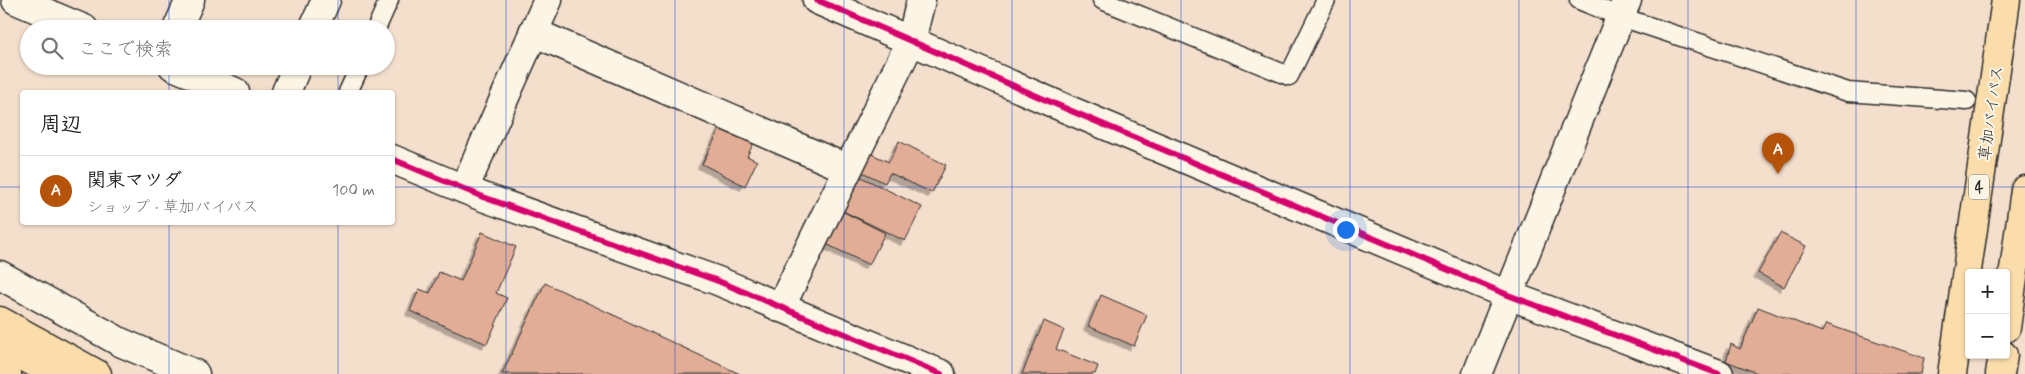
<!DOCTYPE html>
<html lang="ja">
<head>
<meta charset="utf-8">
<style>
  body { margin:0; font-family:Mynerve,"Klee One",sans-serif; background:#f6f6f6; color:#222 }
  .controls { position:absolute; right:15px; bottom:15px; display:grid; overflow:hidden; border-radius:5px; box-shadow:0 1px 4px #0004 }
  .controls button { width:45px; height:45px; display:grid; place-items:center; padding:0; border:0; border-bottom:1px solid #e0e0e0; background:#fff; color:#222; font:25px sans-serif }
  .you { position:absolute; left:1345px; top:229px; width:18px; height:18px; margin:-12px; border:4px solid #fff; border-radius:50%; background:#1a73e8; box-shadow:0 0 0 8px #1a73e833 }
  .badge { display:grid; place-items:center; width:32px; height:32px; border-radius:50%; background:#b45309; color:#fff; font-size:16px; font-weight:700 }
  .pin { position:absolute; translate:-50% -41px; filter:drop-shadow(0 1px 2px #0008) }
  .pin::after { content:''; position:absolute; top:26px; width:18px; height:15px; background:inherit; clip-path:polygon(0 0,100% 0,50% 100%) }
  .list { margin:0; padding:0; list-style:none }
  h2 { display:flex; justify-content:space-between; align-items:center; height:65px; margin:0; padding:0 20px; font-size:21px }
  h2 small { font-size:16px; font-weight:400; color:#767676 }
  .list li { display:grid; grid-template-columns:32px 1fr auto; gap:15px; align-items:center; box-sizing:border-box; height:70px; padding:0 20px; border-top:1px solid #e0e0e0 }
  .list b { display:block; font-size:19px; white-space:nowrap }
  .list p { margin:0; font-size:16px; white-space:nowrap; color:#767676 }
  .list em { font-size:16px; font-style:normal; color:#767676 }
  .icon { flex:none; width:28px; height:28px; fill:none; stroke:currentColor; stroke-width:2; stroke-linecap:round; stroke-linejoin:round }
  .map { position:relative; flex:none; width:2025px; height:374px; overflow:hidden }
  .search { position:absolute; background:#fff; box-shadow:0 1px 4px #0004; left:20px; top:20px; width:375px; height:55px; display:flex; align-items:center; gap:12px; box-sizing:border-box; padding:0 18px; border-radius:28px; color:#767676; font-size:19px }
  .panel { position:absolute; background:#fff; box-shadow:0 1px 4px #0004; left:20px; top:90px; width:375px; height:135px; border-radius:5px }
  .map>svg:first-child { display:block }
  .building { fill:#e2ad96; stroke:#2b2b2b; filter:url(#shadow) }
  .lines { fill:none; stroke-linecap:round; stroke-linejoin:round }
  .service-casing { stroke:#2b2b2b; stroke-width:21 }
  .minor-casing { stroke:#2b2b2b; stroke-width:31 }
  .trunk-casing { stroke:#2b2b2b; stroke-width:31 }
  .motorway-casing { stroke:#2b2b2b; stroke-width:31 }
  .service { stroke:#fcf5e5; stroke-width:18 }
  .minor { stroke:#fcf5e5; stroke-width:28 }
  .trunk { stroke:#faddab; stroke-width:28 }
  .motorway { stroke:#faddab; stroke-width:28 }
  .cycleway-casing { stroke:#fcf5e5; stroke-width:9 }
  .cycleway { stroke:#d6006c; stroke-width:6 }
  .grid { fill:none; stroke:#1d4ed8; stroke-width:1; stroke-opacity:0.55 }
  .labels { text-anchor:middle; stroke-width:4; stroke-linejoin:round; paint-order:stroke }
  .shield { fill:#fcf5e5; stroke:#6a6863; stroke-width:1 }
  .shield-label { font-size:15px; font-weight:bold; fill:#2b2b2b }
  .street-label { font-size:16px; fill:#2b2b2b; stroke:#fcf5e5 }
</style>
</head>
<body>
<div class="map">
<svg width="2025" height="374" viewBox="0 0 2025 374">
  <defs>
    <filter id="shadow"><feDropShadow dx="-4.5" dy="4.5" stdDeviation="0" flood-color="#0004"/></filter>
  </defs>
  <rect width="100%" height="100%" fill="#f4dfcd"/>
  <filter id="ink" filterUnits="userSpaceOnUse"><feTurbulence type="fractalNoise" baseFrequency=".02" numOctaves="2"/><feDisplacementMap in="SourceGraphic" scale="10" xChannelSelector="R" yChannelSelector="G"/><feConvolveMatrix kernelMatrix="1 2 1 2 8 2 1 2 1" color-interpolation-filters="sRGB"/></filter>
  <g filter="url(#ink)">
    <!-- building -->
    <g class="building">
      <path d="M723,123l33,16 -9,17 10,5 -12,25 -43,-22z"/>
      <path d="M899,141l47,24 -14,28 -42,-20 -5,10 -27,-13 9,-18 22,10z"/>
      <path d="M859,176l63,31 -17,34 -62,-30z"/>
      <path d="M834,207l51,26 -16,32 -51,-25z"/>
      <path d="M482,232l34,15 -20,46 11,5 -20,46 -77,-33 9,-22 11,4 9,-21 22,9z"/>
      <path d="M1780,233l26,13 -22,41 -26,-14z"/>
      <path d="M545,283l195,91h-238z"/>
      <path d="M1101,295l46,20 -13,31 -46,-20z"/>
      <path d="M1758,307l64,25 4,-8 98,34 -3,16h-161l-34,-13 5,-17 9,5z"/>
      <path d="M1044,321l20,9 -8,19 42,17 -3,8h-73z"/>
    </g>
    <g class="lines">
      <defs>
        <g id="service">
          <path d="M1102,0l187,76 37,-76"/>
          <path d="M1579,0l42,17 227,75 119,9"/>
          <path d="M376,29l13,-29"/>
          <path d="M348,92l12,-26"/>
        </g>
        <g id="minor">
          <path d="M16,0l68,29"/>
          <path d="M817,0l252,110 439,185 211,79"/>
          <path d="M177,29l13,-29"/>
          <path d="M313,29l13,-29"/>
          <path d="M533,32l315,137"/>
          <path d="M173,66l62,26"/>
          <path d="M286,92l11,-26"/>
          <path d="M392,159l91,38 235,84 223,93"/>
          <path d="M464,189l84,-189"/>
          <path d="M0,275l120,67 75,32"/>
          <path d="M780,308l131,-267 10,-41"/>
          <path d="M1477,374l150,-374"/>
        </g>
        <g id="trunk">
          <path d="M2006,328l19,-138"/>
          <path d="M0,344l56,30"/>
          <path d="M1952,374l54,-374"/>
          <path d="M2000,374l3,-19"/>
        </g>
        <g id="motorway">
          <path d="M0,321l97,53"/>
          <path d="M0,370l7,4"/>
        </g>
      </defs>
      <!-- service casing -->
      <use href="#service" class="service-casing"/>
      <!-- minor casing -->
      <use href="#minor" class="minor-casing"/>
      <!-- trunk casing -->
      <use href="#trunk" class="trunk-casing"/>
      <!-- motorway casing -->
      <use href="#motorway" class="motorway-casing"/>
      <!-- service -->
      <use href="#service" class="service"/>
      <!-- minor -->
      <use href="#minor" class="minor"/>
      <!-- trunk -->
      <use href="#trunk" class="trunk"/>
      <!-- motorway -->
      <use href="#motorway" class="motorway"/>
      <defs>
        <g id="cycleway">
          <path d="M817,0l252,110 439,185 211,79"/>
          <path d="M392,159l91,38 235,84 223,93"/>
        </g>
      </defs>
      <!-- cycleway casing -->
      <use href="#cycleway" class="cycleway-casing"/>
      <!-- cycleway -->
      <use href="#cycleway" class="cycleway"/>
    </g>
  </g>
  <!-- grid -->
  <path class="grid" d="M169,0v29M338,0v29M506,0v374M675,0v374M844,0v374M1012,0v374M1181,0v374M1350,0v374M1519,0v374M1688,0v374M1856,0v374M169,66v26M338,66v26M0,187h22M392,187h1633M169,222v152M338,222v152"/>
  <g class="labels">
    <!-- shield labels -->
    <rect class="shield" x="1969" y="174.5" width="20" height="25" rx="4"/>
    <g class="shield-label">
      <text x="1979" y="192">4</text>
    </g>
    <!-- street labels -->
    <g class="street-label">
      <text transform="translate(1990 113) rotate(-82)" y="6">草加バイパス</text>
    </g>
  </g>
</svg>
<div class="controls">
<button>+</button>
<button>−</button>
</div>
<div class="you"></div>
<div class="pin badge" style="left:1778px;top:174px">A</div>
<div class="search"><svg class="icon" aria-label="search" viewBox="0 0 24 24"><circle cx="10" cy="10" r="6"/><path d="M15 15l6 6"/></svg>ここで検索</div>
<section class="panel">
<h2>周辺<small></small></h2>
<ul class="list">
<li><span class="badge">A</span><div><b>関東マツダ</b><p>ショップ · 草加バイパス</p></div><em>100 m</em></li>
</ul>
</section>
</div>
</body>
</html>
